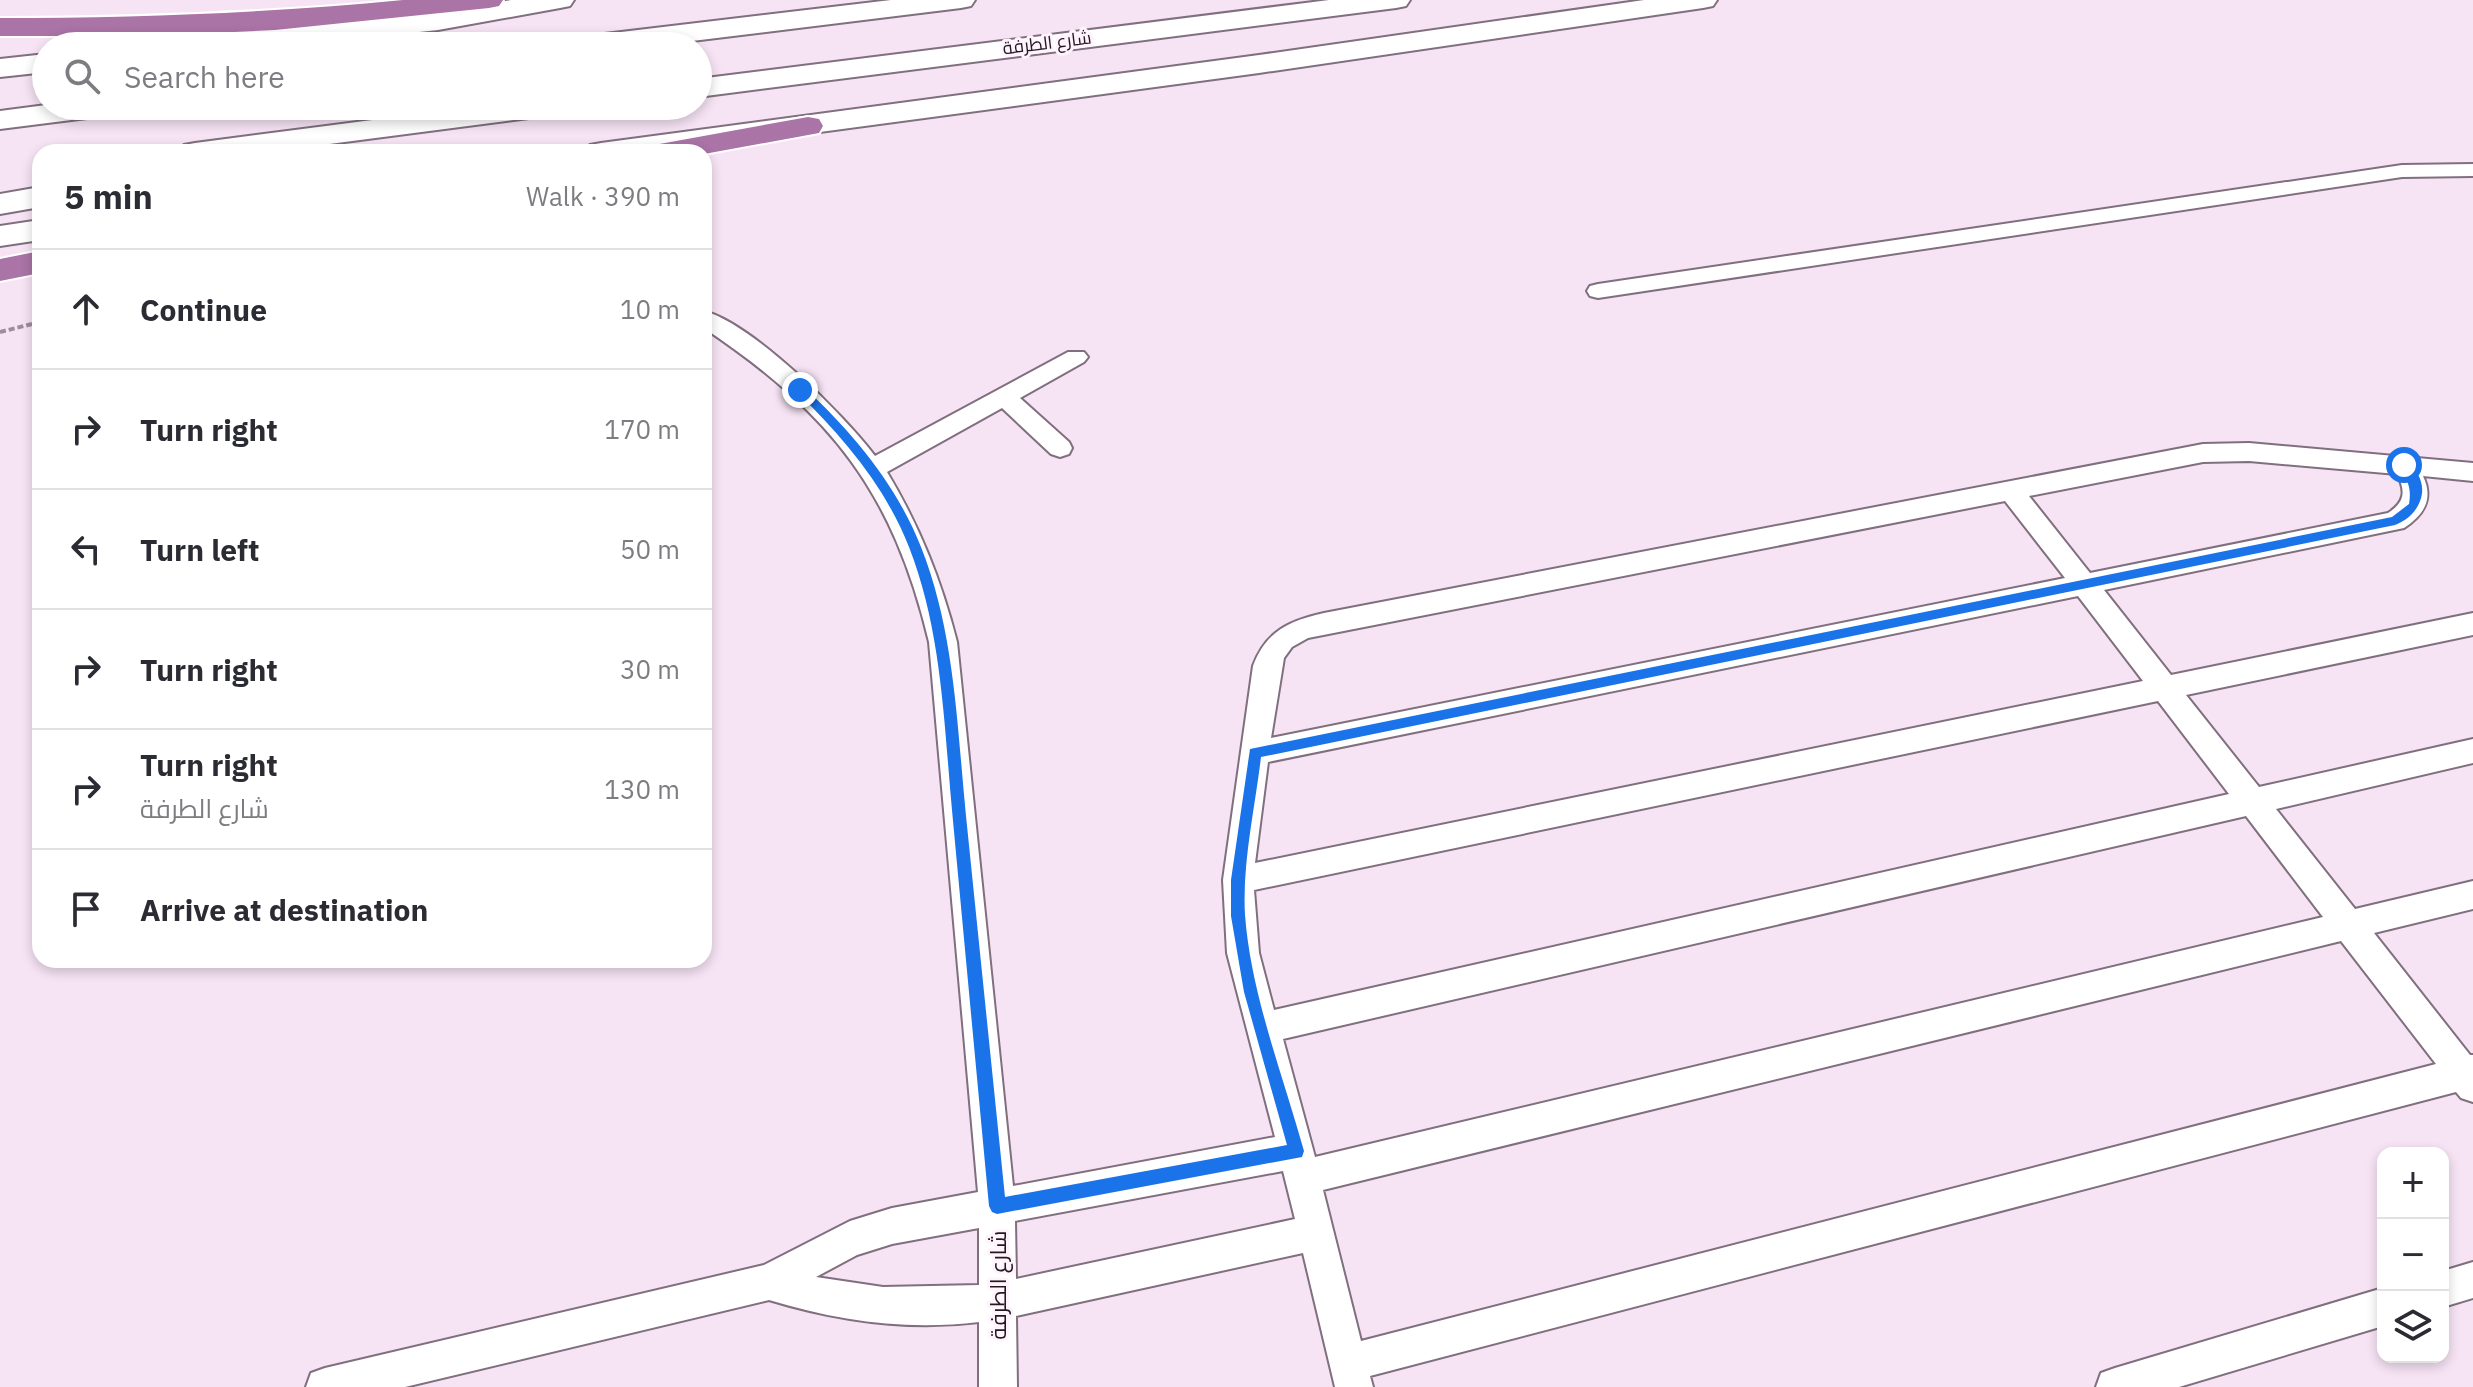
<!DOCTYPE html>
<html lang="en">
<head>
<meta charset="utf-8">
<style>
  body { margin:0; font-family:"IBM Plex Sans",Cairo,sans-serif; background:#f2f2f3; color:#2b2b33 }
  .controls { position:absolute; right:24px; bottom:24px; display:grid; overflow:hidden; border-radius:16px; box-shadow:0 4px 12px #0003 }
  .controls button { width:72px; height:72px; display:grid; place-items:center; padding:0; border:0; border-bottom:2px solid #e1e1e2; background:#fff; color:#2b2b33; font:40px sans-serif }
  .stop { position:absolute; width:24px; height:24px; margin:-18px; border:6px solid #1a73e8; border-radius:50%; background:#fff }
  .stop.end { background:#1a73e8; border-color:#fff; box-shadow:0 2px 8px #0008 }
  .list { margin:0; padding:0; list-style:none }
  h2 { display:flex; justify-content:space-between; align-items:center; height:104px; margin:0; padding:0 32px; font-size:34px }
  h2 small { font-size:26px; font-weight:400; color:#7c7c81 }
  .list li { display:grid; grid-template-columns:52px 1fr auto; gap:24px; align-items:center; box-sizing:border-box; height:120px; padding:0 32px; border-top:2px solid #e1e1e2 }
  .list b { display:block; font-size:30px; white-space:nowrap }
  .list p { margin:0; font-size:26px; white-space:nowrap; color:#7c7c81 }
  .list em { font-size:26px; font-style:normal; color:#7c7c81 }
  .icon { flex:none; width:44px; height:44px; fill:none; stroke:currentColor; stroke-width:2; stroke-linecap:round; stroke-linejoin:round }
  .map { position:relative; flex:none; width:2473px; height:1387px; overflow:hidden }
  .search { position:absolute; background:#fff; box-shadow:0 4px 12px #0003; left:32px; top:32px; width:680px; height:88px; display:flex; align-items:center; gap:20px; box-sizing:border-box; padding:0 28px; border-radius:44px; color:#7c7c81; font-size:30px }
  .panel { position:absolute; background:#fff; box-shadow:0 4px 12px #0003; left:32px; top:144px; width:680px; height:824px; border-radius:24px }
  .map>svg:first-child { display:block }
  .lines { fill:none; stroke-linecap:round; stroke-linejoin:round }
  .service-casing { stroke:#806f7e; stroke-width:4 }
  .secondary-casing { stroke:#806f7e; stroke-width:4 }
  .motorway-casing { stroke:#fff; stroke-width:4 }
  .path { stroke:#9b8d9a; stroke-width:4; stroke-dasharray:6 3; stroke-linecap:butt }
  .service { fill:#fff; fill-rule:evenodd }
  .secondary { fill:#fff; fill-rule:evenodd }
  .motorway { fill:#aa74a6; fill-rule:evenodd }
  .route { fill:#1a73e8 }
  .labels { text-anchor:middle; stroke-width:6; stroke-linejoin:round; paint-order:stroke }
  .far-street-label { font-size:18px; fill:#20191f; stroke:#fff3fd }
  .street-label { font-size:22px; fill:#20191f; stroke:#fff3fd }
</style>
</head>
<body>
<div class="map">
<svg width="2473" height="1387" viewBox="0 0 2473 1387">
  <rect width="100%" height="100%" fill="#f6e3f4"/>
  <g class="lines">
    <defs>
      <g id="service">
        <path d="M2473,164v12l-71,1 -804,121 -8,-2 -3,-5 3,-5 8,-2 804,-119z"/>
        <path d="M704,311c49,13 140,104 171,145l193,-104h16l4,5 -4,5 -64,36 49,44 3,6 -3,6 -9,3 -9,-3 -49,-46 -115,64c33,55 54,108 70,170l56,544 262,-49 -48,-184 -4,-73 30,-214c13,-35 36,-45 71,-53l879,-169 46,-1 224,20v18l-50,-5c11,23 1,39 -19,52l-300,62 67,85 302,-62v22l-287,60 73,92 214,-48v24l-197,46 79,100 118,-28v28l-99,24 96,122h3v47l-12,-4 -5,-6 -1086,284 3,11h-38l-32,-134 -287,63 1,71h-38v-65c-72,9 -141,-1 -210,-22l-364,87h-99l5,-14 14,-5 439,-103 86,-44 42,-13 86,-16 -49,-550c-36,-150 -97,-228 -225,-314zM2249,461l148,13c9,17 8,28 -9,39l-298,60 -61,-77 174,-34zM2005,501l60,77 -794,160 13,-80 8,-11 16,-9zM2078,596l65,85 -888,182 13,-101zM2158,701l71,93 -955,216 -15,-57 -5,-63zM2246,816l77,101 -1008,240 -32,-118zM2341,941l95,123 -1075,277 -38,-151zM1283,1171l12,48 -279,60 -1,-58zM979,1228v57l-96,2 -67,-10 41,-22 35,-11z"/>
        <path d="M2473,1262v36l-30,9v-36z"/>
        <path d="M2383,1288v38l-204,61h-83l5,-14 14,-5z"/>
      </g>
      <g id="secondary">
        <path d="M511,0h63l-4,6 -10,2 -122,22 -152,16h-95l4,-6 10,-3 233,-25z"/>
        <path d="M891,0h84l-4,6 -10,2 -310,38h-86l4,-6 10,-3z"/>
        <path d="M1329,0h81l-4,6 -10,2 -698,89v-18z"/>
        <path d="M1644,0h73l-4,6 -10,2 -444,65 -588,79h-86l5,-7 11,-2 658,-88z"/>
        <path d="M46,54v18l-46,5v-18z"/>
        <path d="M46,105v1h80l-4,6 -11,3 -111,14v-18z"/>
        <path d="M481,106h86l-4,6 -11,3 -284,37h-89l5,-7 11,-2z"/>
        <path d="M40,187v20l-40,7v-20z"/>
        <path d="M40,220v20l-40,6v-20z"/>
      </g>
      <g id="motorway">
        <path d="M403,0h100l-4,6 -10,2 -214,22 -127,6h-148v-18c135,0 268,-5 403,-18z"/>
        <path d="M808,117l11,2 4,7 -4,7 -115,21 -55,-2 5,-7z"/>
        <path d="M40,251v22l-40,8v-22z"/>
      </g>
    </defs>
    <!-- service casing -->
    <use href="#service" class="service-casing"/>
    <!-- secondary casing -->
    <use href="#secondary" class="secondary-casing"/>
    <!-- motorway casing -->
    <use href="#motorway" class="motorway-casing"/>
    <!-- path -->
    <path class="path" d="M0,332l40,-10"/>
    <!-- service -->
    <use href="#service" class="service"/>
    <!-- secondary -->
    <use href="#secondary" class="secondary"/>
    <!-- motorway -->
    <use href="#motorway" class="motorway"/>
  </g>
  <!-- route -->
  <path class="route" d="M797,387h7c49,46 92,97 117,160 34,86 36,179 45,269 13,127 26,254 39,381l282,-52 -43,-153 -13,-76v-36l19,-131 1142,-232 17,-13c3,-17 -2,-25 -11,-39l6,-4c30,18 20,53 -9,64l-1134,232c-6,51 -19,106 -16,158 6,80 38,160 59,236l-2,6 -305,57 -5,-2 -3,-6c-12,-128 -24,-257 -36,-385 -9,-92 -10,-187 -44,-274 -24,-61 -66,-110 -112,-155z"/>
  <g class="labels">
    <!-- far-street labels -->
    <g class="far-street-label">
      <text transform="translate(1047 43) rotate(-7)" y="6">شارع الطرفة</text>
    </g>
    <!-- street labels -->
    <g class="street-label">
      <text transform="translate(998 1285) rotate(-90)" y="8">شارع الطرفة</text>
    </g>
  </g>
</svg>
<div class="controls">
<button>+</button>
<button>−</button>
<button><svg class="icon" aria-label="layers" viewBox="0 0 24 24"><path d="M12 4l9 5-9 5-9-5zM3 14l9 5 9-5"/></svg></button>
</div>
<div class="stop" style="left:2404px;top:465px"></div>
<div class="stop end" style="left:800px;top:390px"></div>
<div class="search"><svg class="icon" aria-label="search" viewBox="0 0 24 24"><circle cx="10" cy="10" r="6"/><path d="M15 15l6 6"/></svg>Search here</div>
<section class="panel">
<h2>5 min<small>Walk · 390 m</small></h2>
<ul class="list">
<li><svg class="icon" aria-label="ahead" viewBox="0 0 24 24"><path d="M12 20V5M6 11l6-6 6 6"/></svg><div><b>Continue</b></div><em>10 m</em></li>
<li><svg class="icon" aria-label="right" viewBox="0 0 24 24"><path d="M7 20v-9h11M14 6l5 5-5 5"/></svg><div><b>Turn right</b></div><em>170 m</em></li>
<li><svg class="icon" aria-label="left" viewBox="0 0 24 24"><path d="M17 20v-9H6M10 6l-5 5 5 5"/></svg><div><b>Turn left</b></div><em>50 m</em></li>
<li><svg class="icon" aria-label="right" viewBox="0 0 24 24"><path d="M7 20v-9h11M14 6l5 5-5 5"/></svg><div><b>Turn right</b></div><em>30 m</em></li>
<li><svg class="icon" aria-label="right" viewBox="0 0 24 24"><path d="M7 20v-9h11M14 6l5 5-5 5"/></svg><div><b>Turn right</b><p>شارع الطرفة</p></div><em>130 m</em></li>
<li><svg class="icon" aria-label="arrive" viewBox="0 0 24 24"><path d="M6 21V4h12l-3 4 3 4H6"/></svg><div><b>Arrive at destination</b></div></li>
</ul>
</section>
</div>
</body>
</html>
